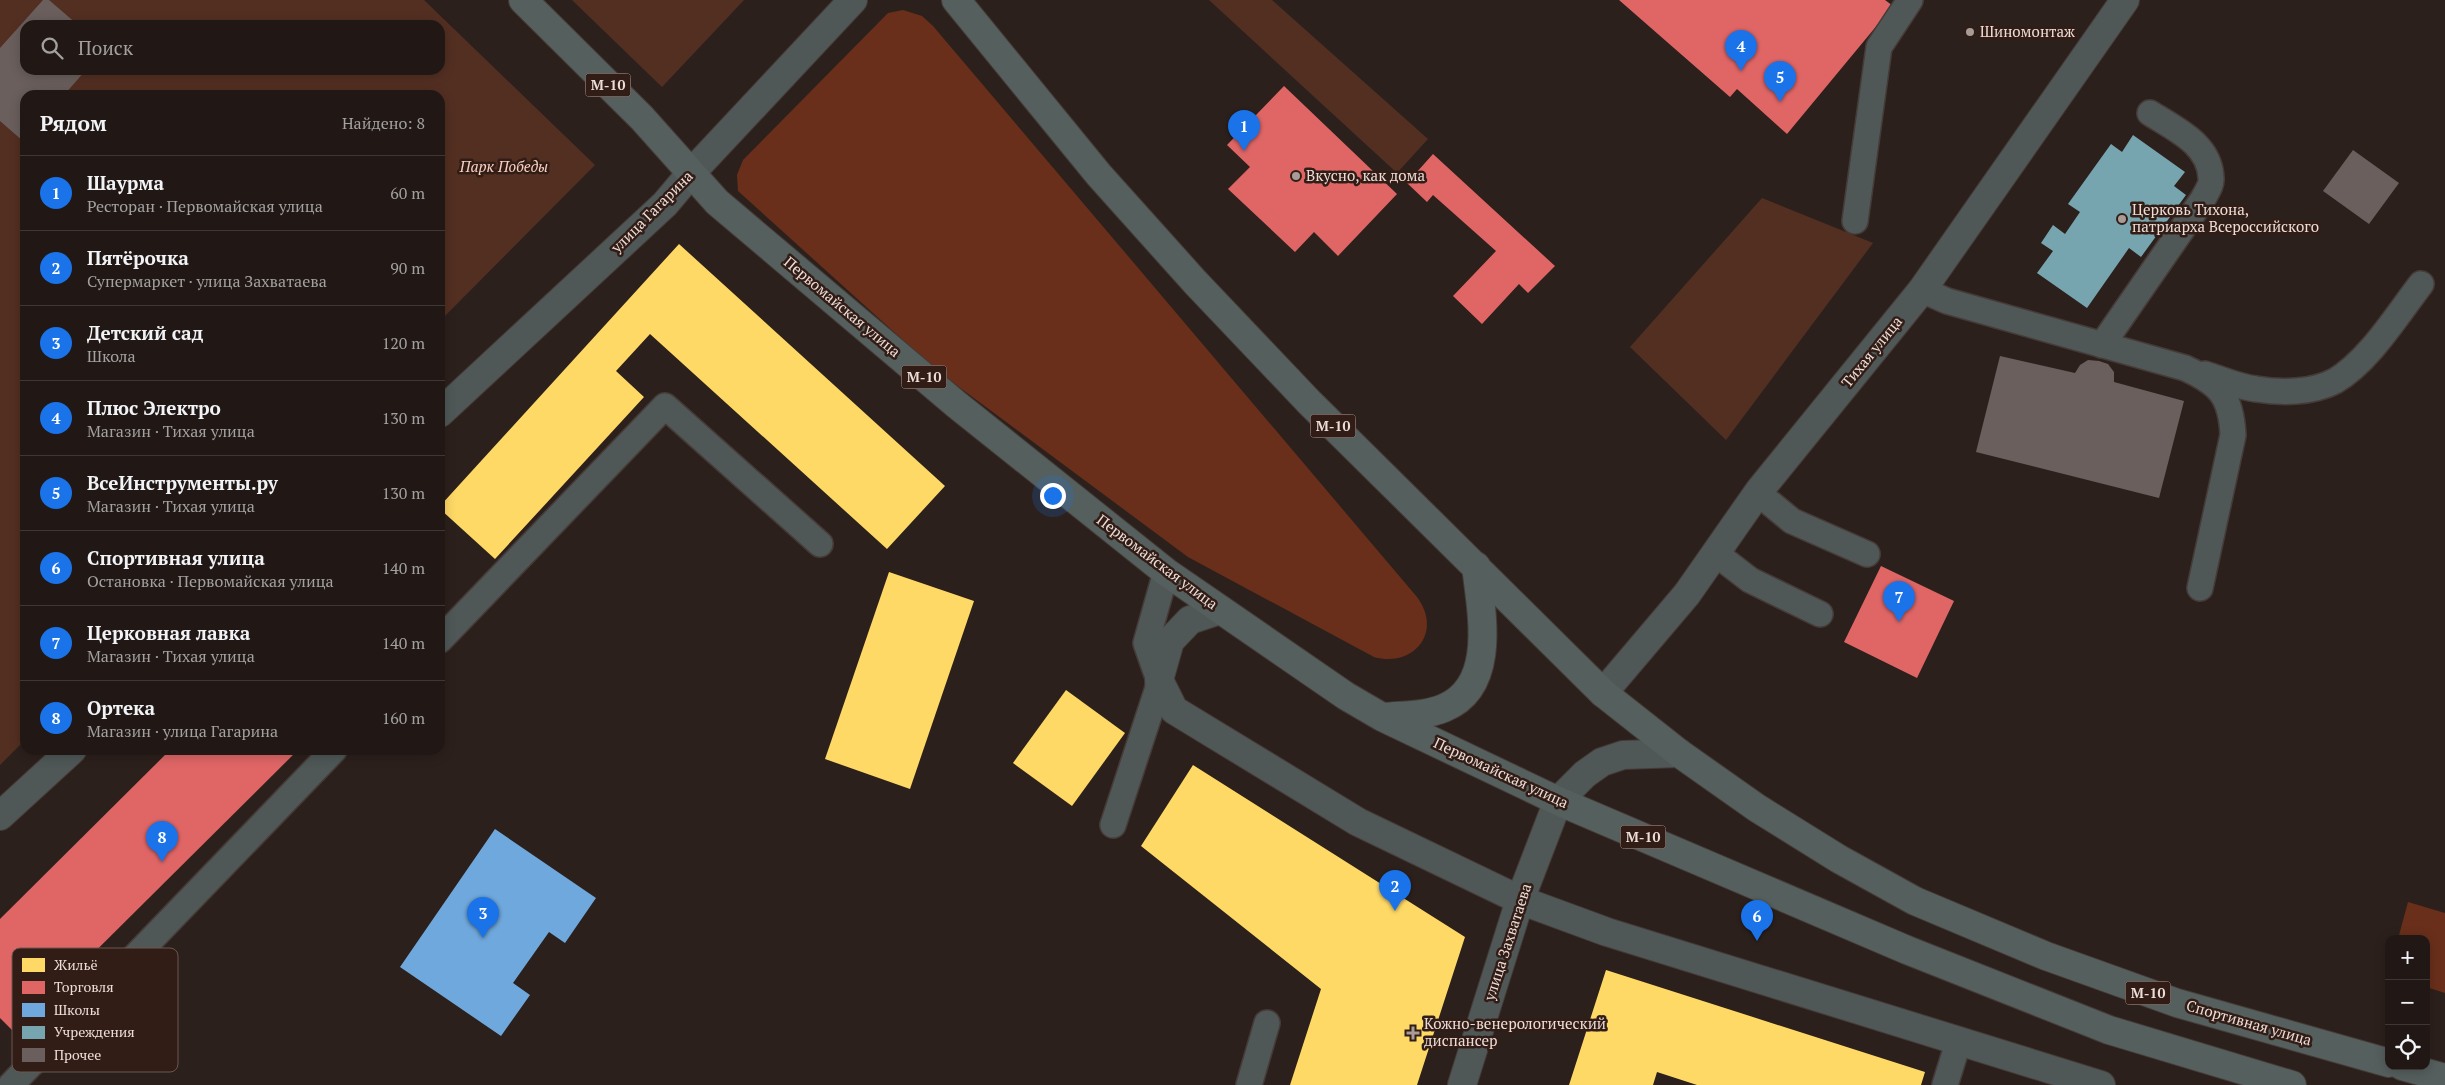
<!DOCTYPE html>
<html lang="ru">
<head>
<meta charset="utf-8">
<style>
  body { margin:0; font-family:"PT Serif",serif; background:#2d2522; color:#f1f3f6 }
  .controls { position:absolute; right:15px; bottom:15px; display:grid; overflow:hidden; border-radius:10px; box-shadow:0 2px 12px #0003 }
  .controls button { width:45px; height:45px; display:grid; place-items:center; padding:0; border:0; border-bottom:1px solid #3e3734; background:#211815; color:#f1f3f6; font:25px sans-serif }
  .you { position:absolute; left:1052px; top:495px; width:18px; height:18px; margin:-12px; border:4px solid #fff; border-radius:50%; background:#1a73e8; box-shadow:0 0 0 8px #1a73e833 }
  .badge { display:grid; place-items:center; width:32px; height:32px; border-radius:50%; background:#1a73e8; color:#fff; font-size:16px; font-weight:700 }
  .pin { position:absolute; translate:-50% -41px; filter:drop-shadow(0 1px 2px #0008) }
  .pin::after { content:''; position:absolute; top:26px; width:18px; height:15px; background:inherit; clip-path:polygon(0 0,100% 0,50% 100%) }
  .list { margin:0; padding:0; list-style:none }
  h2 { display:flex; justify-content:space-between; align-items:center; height:65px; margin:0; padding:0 20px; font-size:21px }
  h2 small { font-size:16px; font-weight:400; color:#a2a0a0 }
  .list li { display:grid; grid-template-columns:32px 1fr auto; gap:15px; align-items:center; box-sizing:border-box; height:75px; padding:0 20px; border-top:1px solid #3e3734 }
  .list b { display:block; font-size:19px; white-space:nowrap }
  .list p { margin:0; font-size:16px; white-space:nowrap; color:#a2a0a0 }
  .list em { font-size:16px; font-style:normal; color:#a2a0a0 }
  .icon { flex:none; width:28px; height:28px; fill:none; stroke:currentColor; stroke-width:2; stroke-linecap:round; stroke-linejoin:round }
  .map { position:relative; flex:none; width:2445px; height:1085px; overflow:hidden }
  .search { position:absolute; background:#211815; box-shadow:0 2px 12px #0003; left:20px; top:20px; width:425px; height:55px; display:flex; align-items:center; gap:12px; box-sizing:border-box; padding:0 18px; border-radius:15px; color:#a2a0a0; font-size:19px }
  .panel { position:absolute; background:#211815; box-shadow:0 2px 12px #0003; left:20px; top:90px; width:425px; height:665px; border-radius:15px }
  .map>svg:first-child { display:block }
  .green { fill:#532f22; fill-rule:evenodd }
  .forest { fill:#692f1b }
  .homes { fill:#ffd966 }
  .shops { fill:#e06666 }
  .schools { fill:#6fa8dc }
  .public { fill:#76a5af }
  .building { fill:#6a5f5c }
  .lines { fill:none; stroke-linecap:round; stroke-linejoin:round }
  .service-casing { stroke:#453b38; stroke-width:28 }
  .minor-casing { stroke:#453b38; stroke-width:30 }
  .tertiary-casing { stroke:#453b38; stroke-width:30 }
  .trunk-casing { stroke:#453b38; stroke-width:30 }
  .service { stroke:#4f5857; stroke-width:25 }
  .minor { stroke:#4f5857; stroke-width:28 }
  .tertiary { stroke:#4f5857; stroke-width:28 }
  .trunk { stroke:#555f5d; stroke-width:28 }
  .poi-dot { fill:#a99b96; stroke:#321d16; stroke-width:2 }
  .labels { text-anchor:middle; stroke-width:5; stroke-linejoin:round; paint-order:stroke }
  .shield { fill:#321d16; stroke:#b5a39e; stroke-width:1 }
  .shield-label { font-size:14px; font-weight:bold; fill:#edddd8 }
  .poi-label { font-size:15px; fill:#edddd8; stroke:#321d16; text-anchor:start }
  .park-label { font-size:15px; font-style:italic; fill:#f9cfc1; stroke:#321d16 }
  .street-label { font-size:15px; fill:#edddd8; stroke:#321d16 }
  .key { fill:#321d16; stroke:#6a5750; stroke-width:1 }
  .key-label { font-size:14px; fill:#edddd8 }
</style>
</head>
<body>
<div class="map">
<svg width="2445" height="1085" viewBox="0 0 2445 1085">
  <rect width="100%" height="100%" fill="#2c201c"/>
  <!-- green -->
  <g class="green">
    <path d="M0,0h424l171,165 -155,156v-226h-415v645l-25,25zM25,25h415v45h-415z"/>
    <path d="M572,0h172l-82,87z"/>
    <path d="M1209,0h63l156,139 -31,34z"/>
    <path d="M1762,198l111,45 -147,197 -96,-93z"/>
  </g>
  <!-- forest -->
  <g class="forest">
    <path d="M903,10l19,6 11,10 484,571c26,35 -3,71 -43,60l-186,-100 -252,-187 -198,-179 -1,-16 6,-15 145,-147z"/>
    <path d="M2408,902l37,11v80l-19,-6v-48h-28z"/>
  </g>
  <!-- homes -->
  <g class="homes">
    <path d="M679,244l266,242 -58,63 -237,-215 -34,37 28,26 -149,162 -55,-50v-3z"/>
    <path d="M889,572l85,29 -64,188 -85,-30z"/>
    <path d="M1066,690l59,43 -53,73 -59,-43z"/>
    <path d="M1193,765l272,172 -48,148h-127l31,-96 -180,-143z"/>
    <path d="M1606,970l319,102 -4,13h-224l-40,-13 -4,13h-84z"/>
  </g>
  <!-- shops -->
  <g class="shops">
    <path d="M1619,0h266l8,6 -106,128 -50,-45 -7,8z"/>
    <path d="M1284,86l113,108 -59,62 -24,-24 -19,20 -67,-63 22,-22 -23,-22z"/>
    <path d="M1433,154l122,112 -27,27 -9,-9 -37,40 -29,-28 43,-45 -63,-56 -6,7 -20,-19z"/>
    <path d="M1881,566l73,35 -37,77 -73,-36z"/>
    <path d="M170,750h128l-284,282 -14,-14v-99z"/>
  </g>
  <!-- schools -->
  <path class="schools" d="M495,829l101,69 -31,45 -16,-11 -36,51 17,12 -29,41 -101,-69z"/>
  <!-- public -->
  <path class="public" d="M2133,135l52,37 -11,14 12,9 -45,62 -12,-9 -42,60 -50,-35 16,-22 -12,-8 12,-18 12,9 15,-22 -12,-8 43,-60 11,8z"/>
  <!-- building -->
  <g class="building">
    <path d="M43,0h6l29,25h-53v45h61l-22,25h-39v44l-2,2 -23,-20v-73z"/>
    <path d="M2353,150l46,33 -30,41 -46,-33z"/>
    <path d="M2000,356l75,17 5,-8 8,-5 11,1 9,3 6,8v10l70,19 -25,97 -183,-46z"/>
  </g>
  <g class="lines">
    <defs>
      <g id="service">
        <path d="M1855,221l24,-174 31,-47"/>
        <path d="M1922,290l25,11 238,67c35,16 46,28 48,67l-33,153"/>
        <path d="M2102,345l101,-146c3,-6 9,-14 8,-21 -1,-34 -36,-49 -61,-65"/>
        <path d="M2205,374c16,5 34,13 51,15 25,4 56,4 79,-8 34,-20 62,-66 86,-97"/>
        <path d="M1758,493l34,28 75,33"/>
        <path d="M1715,553l35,27 70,34"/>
        <path d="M440,640l225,-234 155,138"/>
        <path d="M1113,825l44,-134 2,-11 -13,-37 20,-71"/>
        <path d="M11,1085l323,-335"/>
        <path d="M1249,1085l18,-62"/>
        <path d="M1945,1085l14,-45"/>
      </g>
      <g id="minor">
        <path d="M1220,610l-30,10 -20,21 -11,39 15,30 184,112 162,78 87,32 494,153"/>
        <path d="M1603,693l84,-99 72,-103 163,-201 203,-290"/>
        <path d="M1462,1085l58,-185 38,-99 27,-27 17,-12 21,-7 56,-2"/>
      </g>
      <g id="tertiary">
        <path d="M440,413l225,-209 27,-32 161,-172"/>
        <path d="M0,816l72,-66"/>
      </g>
      <g id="trunk">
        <path d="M523,0l119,118 75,84 240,203 209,167 180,124 36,21 176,84 349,149 202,80 183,55"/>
        <path d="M956,0l143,175 96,107 114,120 294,291 76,60 78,55 82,51 76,42 131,55 131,47 212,60"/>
        <path d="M1384,717c19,-2 41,-1 60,-9 54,-22 37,-98 32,-142"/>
        <path d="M2402,1066l43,12"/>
      </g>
    </defs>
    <!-- service casing -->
    <use href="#service" class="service-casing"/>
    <!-- minor casing -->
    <use href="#minor" class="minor-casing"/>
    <!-- tertiary casing -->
    <use href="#tertiary" class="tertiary-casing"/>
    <!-- trunk casing -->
    <use href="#trunk" class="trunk-casing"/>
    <!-- service -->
    <use href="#service" class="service"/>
    <!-- minor -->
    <use href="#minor" class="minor"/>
    <!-- tertiary -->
    <use href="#tertiary" class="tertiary"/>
    <!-- trunk -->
    <use href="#trunk" class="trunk"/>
  </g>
  <!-- markers -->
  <g class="poi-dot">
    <circle cx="1970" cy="32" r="5"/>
    <circle cx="1296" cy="176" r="5"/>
    <circle cx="2122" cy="219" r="5"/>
    <path d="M1410.5 1025.5h5v5h5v5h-5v5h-5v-5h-5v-5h5z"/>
  </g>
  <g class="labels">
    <!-- shield labels -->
    <g class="shield">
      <rect x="585.5" y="73.5" width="45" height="23" rx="4"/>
      <rect x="901.5" y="365.5" width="45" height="23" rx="4"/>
      <rect x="1310.5" y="414.5" width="45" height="23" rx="4"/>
      <rect x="1620.5" y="825.5" width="45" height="23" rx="4"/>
      <rect x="2125.5" y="981.5" width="45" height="23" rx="4"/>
    </g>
    <g class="shield-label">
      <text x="608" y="90">М-10</text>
      <text x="924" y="382">М-10</text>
      <text x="1333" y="431">М-10</text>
      <text x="1643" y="842">М-10</text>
      <text x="2148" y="998">М-10</text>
    </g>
    <!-- poi labels -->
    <g class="poi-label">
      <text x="1980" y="37">Шиномонтаж</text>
      <text x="1306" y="181">Вкусно, как дома</text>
      <text x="2132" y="215">Церковь Тихона,<tspan x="2132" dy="17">патриарха Всероссийского</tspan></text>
      <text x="1424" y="1029">Кожно-венерологический<tspan x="1424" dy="17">диспансер</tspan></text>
    </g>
    <!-- park labels -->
    <g class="park-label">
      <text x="504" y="172">Парк Победы</text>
    </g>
    <!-- street labels -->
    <g class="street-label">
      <text transform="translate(652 212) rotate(-45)" y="5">улица Гагарина</text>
      <text transform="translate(842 307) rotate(40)" y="5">Первомайская улица</text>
      <text transform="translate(1872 352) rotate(-51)" y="5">Тихая улица</text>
      <text transform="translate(1157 562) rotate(37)" y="5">Первомайская улица</text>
      <text transform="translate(1501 773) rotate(25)" y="5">Первомайская улица</text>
      <text transform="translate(1508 942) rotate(-72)" y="5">улица Захватаева</text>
      <text transform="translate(2249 1023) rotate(16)" y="5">Спортивная улица</text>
    </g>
  </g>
  <!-- legend -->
  <rect x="12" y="948" width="166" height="124" rx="8" class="key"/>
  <rect x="22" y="958" width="23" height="14" fill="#ffd966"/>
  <rect x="22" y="981" width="23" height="13" fill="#e06666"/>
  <rect x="22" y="1003" width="23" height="14" fill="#6fa8dc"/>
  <rect x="22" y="1026" width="23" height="13" fill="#76a5af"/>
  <rect x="22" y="1048" width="23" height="14" fill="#6a5f5c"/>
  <g class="key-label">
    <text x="54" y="970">Жильё</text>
    <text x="54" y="992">Торговля</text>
    <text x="54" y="1015">Школы</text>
    <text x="54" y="1037">Учреждения</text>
    <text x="54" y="1060">Прочее</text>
  </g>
</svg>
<div class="controls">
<button>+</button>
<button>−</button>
<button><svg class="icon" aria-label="locate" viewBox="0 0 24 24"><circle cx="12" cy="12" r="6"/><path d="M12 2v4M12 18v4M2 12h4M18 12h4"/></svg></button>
</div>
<div class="you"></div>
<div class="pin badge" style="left:1244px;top:151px">1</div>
<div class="pin badge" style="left:1395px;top:911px">2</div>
<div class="pin badge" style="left:483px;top:938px">3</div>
<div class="pin badge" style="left:1741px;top:71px">4</div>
<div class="pin badge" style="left:1780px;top:102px">5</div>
<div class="pin badge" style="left:1757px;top:941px">6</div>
<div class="pin badge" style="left:1899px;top:622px">7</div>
<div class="pin badge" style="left:162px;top:862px">8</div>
<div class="search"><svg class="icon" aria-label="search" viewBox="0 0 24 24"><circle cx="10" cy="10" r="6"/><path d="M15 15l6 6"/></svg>Поиск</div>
<section class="panel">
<h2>Рядом<small>Найдено: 8</small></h2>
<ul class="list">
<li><span class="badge">1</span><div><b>Шаурма</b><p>Ресторан · Первомайская улица</p></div><em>60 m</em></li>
<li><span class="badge">2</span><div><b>Пятёрочка</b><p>Супермаркет · улица Захватаева</p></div><em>90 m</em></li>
<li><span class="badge">3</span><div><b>Детский сад</b><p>Школа</p></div><em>120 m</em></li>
<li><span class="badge">4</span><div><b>Плюс Электро</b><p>Магазин · Тихая улица</p></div><em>130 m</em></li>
<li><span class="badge">5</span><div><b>ВсеИнструменты.ру</b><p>Магазин · Тихая улица</p></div><em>130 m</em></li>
<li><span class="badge">6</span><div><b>Спортивная улица</b><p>Остановка · Первомайская улица</p></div><em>140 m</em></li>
<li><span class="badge">7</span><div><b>Церковная лавка</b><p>Магазин · Тихая улица</p></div><em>140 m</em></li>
<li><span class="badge">8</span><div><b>Ортека</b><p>Магазин · улица Гагарина</p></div><em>160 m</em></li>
</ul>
</section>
</div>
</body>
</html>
